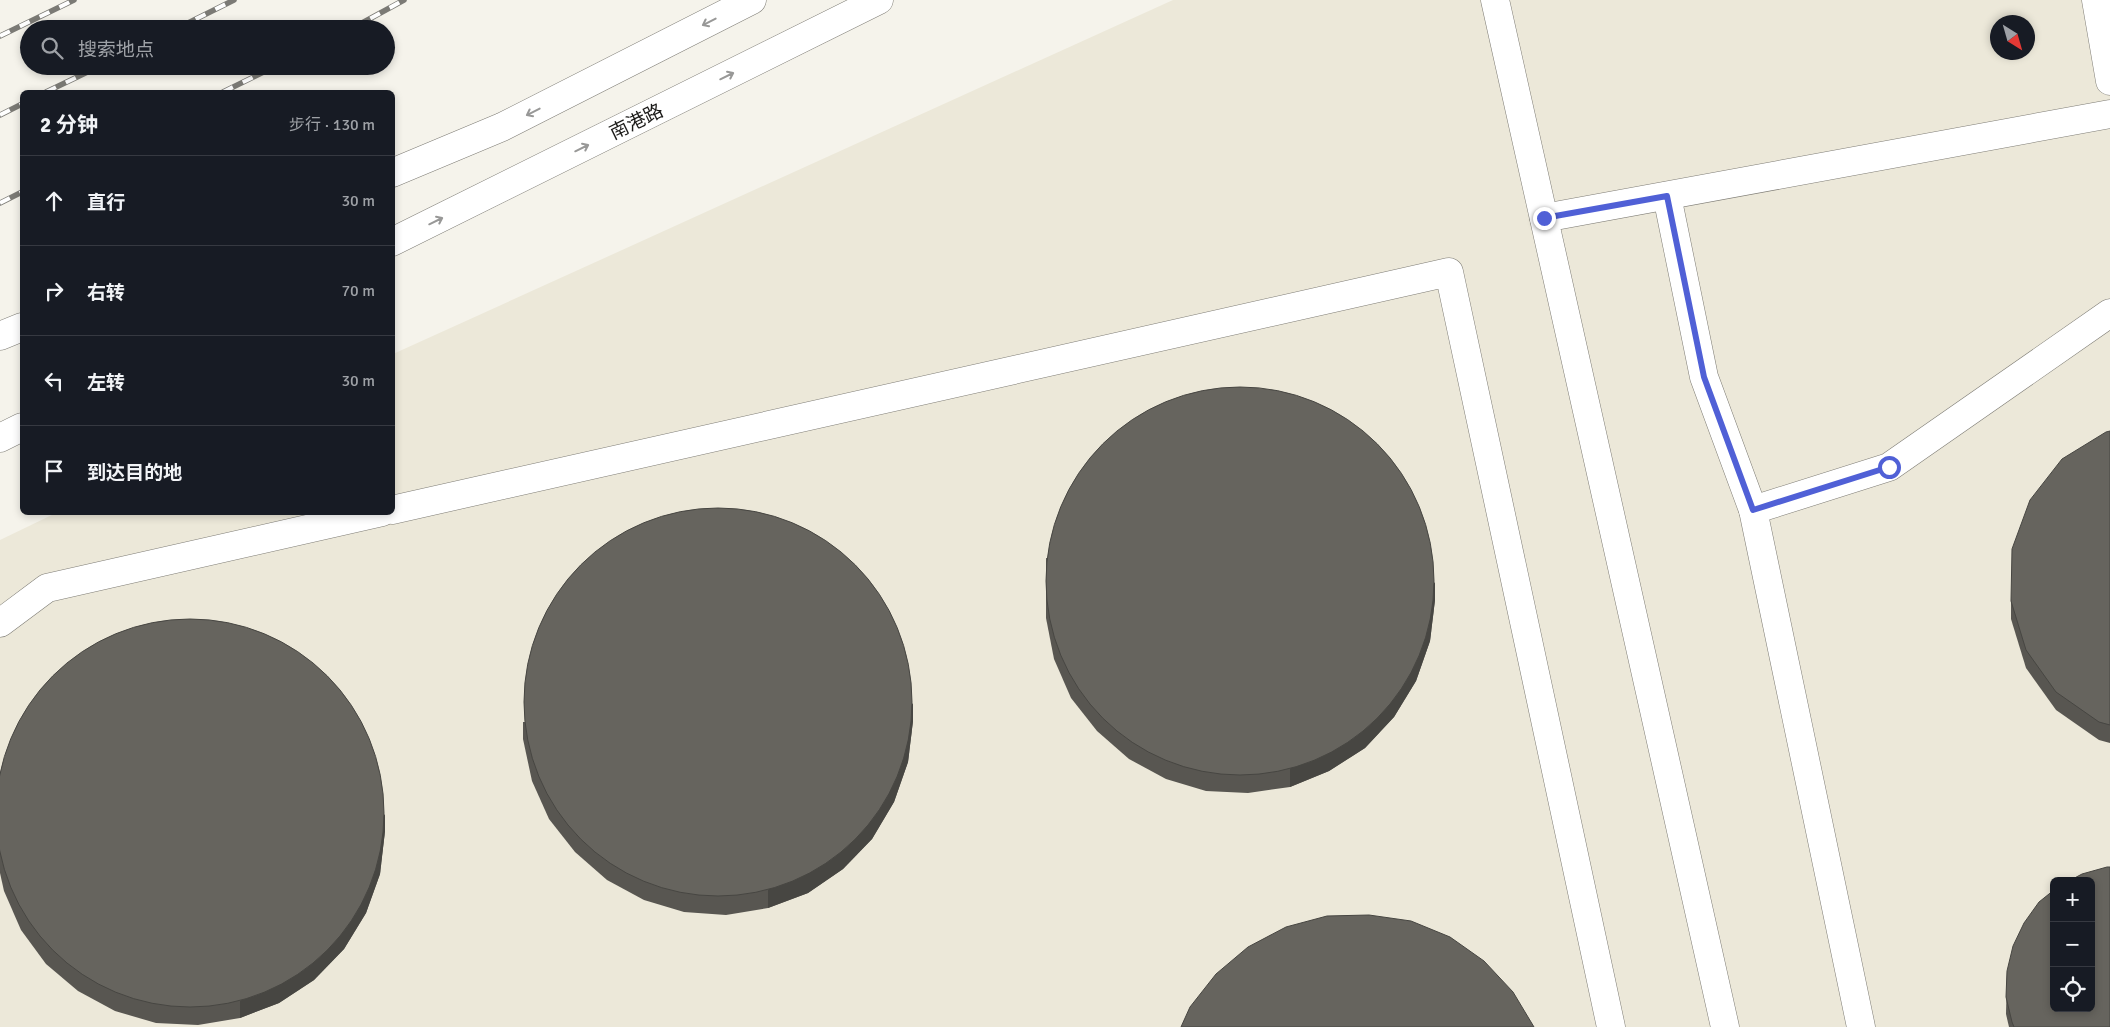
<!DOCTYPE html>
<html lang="zh">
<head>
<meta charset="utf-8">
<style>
  body { margin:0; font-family:Signika,"Noto Sans SC",sans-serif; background:#20242c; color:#f1f3f6 }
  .controls { position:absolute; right:15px; bottom:15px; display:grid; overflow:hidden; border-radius:8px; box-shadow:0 2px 8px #0003 }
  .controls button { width:45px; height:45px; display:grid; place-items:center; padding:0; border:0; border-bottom:1px solid #363941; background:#171b24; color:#f1f3f6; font:25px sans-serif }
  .compass { position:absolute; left:1990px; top:15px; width:45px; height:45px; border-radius:50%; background:#171b24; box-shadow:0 2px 8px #0003; rotate:143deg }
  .stop { position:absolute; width:15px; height:15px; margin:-11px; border:4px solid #5060d6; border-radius:50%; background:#fff }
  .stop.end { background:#5060d6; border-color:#fff; box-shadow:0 1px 5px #0008 }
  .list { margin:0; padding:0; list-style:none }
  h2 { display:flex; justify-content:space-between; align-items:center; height:65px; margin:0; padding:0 20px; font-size:21px }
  h2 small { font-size:16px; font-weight:400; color:#9ea1a6 }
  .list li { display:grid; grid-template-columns:32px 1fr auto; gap:15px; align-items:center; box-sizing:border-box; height:90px; padding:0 20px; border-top:1px solid #363941 }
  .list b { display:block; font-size:19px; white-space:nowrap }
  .list em { font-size:16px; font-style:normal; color:#9ea1a6 }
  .icon { flex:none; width:28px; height:28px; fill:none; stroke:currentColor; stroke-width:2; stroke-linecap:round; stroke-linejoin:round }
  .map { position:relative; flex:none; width:2110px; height:1027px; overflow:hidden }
  .search { position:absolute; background:#171b24; box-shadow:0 2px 8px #0003; left:20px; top:20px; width:375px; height:55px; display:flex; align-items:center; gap:12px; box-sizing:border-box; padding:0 18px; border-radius:28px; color:#9ea1a6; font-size:19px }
  .panel { position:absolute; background:#171b24; box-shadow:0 2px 8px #0003; left:20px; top:90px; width:375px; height:425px; border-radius:8px }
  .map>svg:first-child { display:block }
  .built { fill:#ece8d9; fill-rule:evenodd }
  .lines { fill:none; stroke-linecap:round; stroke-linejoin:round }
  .minor-casing { stroke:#7e7c75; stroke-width:29 }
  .major-casing { stroke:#7e7c75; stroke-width:29 }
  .minor { stroke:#fff; stroke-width:28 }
  .major { stroke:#fff; stroke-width:28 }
  .rail-casing { stroke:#7b7a75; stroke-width:5.5 }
  .rail { stroke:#fff; stroke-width:4; stroke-dasharray:11; stroke-linecap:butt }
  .wall { fill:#585651 }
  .shaded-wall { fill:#474642 }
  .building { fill:#66645e; stroke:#474642 }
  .oneway { stroke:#989897 }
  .route { stroke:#5060d6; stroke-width:6 }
  .labels { text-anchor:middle; stroke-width:5; stroke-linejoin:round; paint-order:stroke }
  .street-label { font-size:19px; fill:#1a1917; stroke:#fff }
</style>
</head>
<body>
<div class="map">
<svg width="2110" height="1027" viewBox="0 0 2110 1027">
  <rect width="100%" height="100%" fill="#f5f3eb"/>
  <!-- built -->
  <path class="built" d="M1173,0h937v1027h-2110v-487l56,-27 336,-1 1,-158zM1998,22h30v30h-30zM2054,881h37v127h-37z"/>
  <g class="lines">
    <defs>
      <g id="minor">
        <path d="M1495,0l230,1027"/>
        <path d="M2096,0l14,81"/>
        <path d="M1667,196l37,181 49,133 108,517"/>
        <path d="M1544,218l566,-104"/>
        <path d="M392,510l1057,-238 162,755"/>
        <path d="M1753,510l136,-43 221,-154"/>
        <path d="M0,623l47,-35 335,-76"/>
      </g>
      <g id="major">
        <path d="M392,173l110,-46 250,-127"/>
        <path d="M392,242l487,-242"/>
        <path d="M0,336l22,-9"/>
        <path d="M0,438l22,-11"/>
      </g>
    </defs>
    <!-- minor casing -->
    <use href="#minor" class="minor-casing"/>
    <!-- major casing -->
    <use href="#major" class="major-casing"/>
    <!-- minor -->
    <use href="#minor" class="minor"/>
    <!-- major -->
    <use href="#major" class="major"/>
    <defs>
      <g id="rail">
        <path d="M176,29l58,-29"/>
        <path d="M351,29l53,-29"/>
        <path d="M0,36l74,-36"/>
        <path d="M46,92l54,-26"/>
        <path d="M223,92l53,-26"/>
        <path d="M0,115l22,-11"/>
        <path d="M0,203l22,-11"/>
      </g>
    </defs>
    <!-- rail casing -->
    <use href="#rail" class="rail-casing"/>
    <!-- rail -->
    <use href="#rail" class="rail"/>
  </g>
  <!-- wall -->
  <g class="wall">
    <path d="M2110,431v312l-11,-3 -43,-30 -30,-42 -15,-49v-18z"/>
    <path d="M1046,558l389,42 -5,41 -14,40 -22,36 -29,31 -36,23 -39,16 -42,6 -42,-2 -40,-12 -37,-20 -32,-28 -26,-33 -17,-39 -8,-41z"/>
    <path d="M913,721l-5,41 -14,40 -22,37 -29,30 -35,24 -40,15 -42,7 -42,-3 -40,-12 -37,-20 -32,-28 -26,-33 -17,-38 -9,-42v-17z"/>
    <path d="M0,772l385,59 -5,43 -14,39 -22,36 -30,31 -35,23 -39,15 -42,7 -42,-2 -41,-12 -37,-20 -32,-27 -25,-34 -17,-39 -4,-18z"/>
    <path d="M2007,971l103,56h-101l-3,-13z"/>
  </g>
  <!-- shaded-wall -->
  <g class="shaded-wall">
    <path d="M1435,582v18l-5,41 -14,40 -22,36 -29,31 -36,23 -39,16v-18z"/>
    <path d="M913,703v18l-5,41 -14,40 -22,37 -29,30 -35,24 -40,15v-18z"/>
    <path d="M385,814v17l-5,43 -14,39 -22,36 -30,31 -35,23 -39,15v-17z"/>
  </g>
  <!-- building -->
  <g class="building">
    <circle cx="1240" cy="581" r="194"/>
    <path d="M2110,431v294l-11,-3 -43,-30 -30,-42 -15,-49 1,-52 18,-49 32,-41 44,-27z"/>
    <circle cx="718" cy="702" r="194"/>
    <circle cx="190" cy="813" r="194"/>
    <path d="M2107,867h3v160h-96l-2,-5 -6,-25 1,-26 6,-25 11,-23 15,-21 15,-12v118h37v-127h-22l13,-7z"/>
    <path d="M1369,915l42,6 39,16 34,24 29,31 21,35h-353l9,-20 26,-33 32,-27 38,-20 41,-11z"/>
  </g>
  <!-- one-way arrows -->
  <defs><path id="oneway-shaft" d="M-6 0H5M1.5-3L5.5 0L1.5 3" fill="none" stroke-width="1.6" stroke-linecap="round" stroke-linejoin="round" transform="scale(1.25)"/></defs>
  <g class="oneway">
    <use href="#oneway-shaft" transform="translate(709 22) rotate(153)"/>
    <use href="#oneway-shaft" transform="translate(727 76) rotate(-26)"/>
    <use href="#oneway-shaft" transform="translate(533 112) rotate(153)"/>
    <use href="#oneway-shaft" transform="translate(582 148) rotate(-26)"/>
    <use href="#oneway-shaft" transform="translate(436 221) rotate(-26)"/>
  </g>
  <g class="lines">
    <!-- route -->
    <path class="route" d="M1544,218l123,-22 37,181 49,133 136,-43"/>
  </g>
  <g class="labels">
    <!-- street labels -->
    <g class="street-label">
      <text transform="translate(636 121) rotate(-26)" y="7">南港路</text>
    </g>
  </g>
</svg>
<div class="controls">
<button>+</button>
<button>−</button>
<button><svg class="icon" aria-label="locate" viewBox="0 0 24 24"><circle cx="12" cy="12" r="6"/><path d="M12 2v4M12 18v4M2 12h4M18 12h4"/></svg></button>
</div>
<svg class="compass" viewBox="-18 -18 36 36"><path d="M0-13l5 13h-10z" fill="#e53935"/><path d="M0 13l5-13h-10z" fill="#9ea1a6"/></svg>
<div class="stop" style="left:1889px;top:467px"></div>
<div class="stop end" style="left:1544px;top:218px"></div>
<div class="search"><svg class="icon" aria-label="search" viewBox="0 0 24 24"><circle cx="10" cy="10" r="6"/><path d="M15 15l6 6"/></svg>搜索地点</div>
<section class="panel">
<h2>2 分钟<small>步行 · 130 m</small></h2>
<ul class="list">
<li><svg class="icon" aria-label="ahead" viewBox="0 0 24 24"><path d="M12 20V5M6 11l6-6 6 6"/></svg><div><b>直行</b></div><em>30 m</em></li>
<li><svg class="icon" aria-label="right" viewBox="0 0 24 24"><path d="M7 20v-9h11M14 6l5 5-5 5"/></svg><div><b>右转</b></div><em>70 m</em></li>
<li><svg class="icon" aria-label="left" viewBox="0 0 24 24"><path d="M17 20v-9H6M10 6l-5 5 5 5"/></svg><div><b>左转</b></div><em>30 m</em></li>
<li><svg class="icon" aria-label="arrive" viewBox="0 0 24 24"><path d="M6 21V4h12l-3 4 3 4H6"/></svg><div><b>到达目的地</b></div></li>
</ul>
</section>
</div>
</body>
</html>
